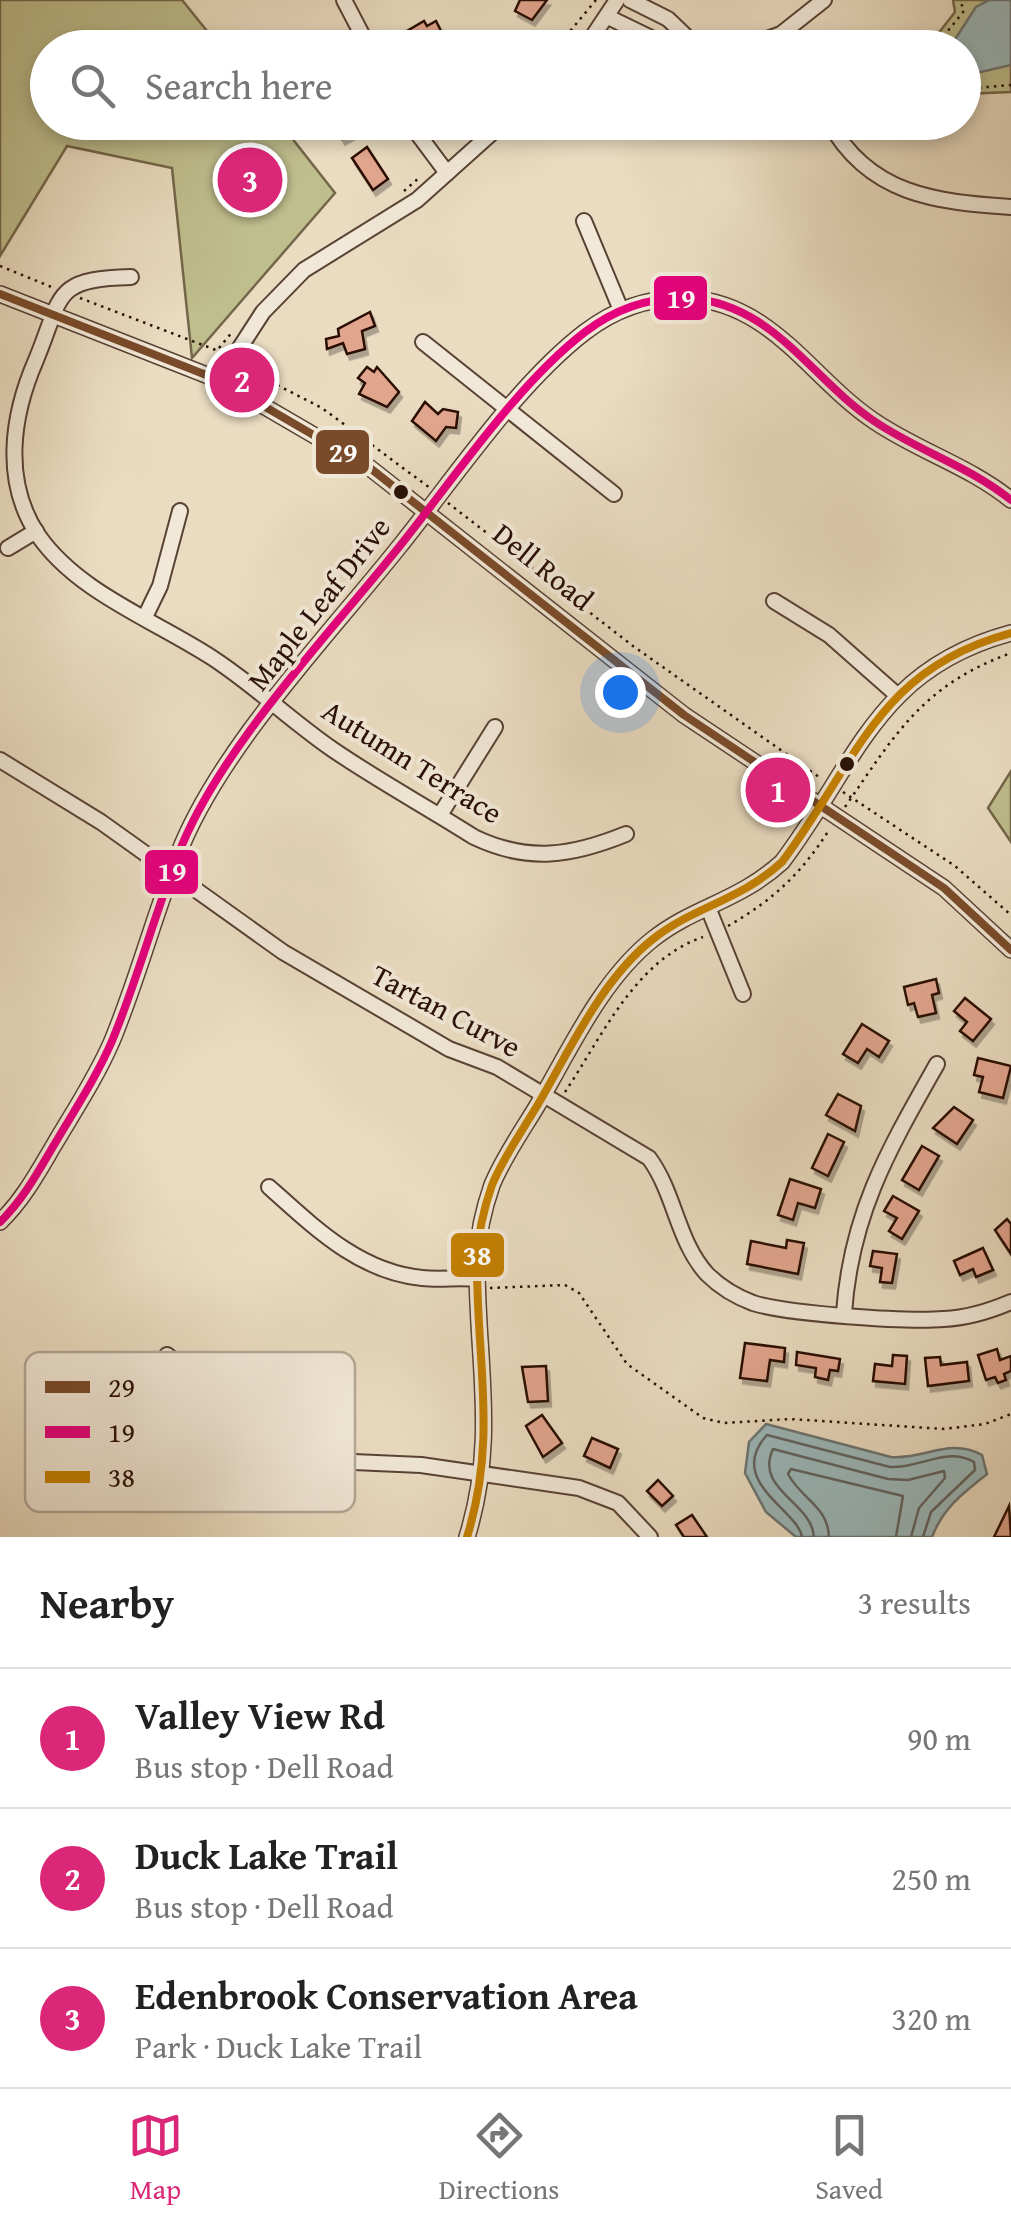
<!DOCTYPE html>
<html lang="en">
<head>
<meta charset="utf-8">
<style>
  body { margin:0; font-family:"Gentium Book Plus",serif; background:#f2f2f2; color:#222 }
  .you { position:absolute; left:620px; top:692px; width:35px; height:35px; margin:-25px; border:8px solid #fff; border-radius:50%; background:#1a73e8; box-shadow:0 0 0 15px #1a73e833 }
  .badge { display:grid; place-items:center; width:65px; height:65px; border-radius:50%; background:#db2777; color:#fff; font-size:32px; font-weight:700 }
  .pin { position:absolute; translate:-50% -50%; border:5px solid #fff; box-shadow:0 2px 10px #0006 }
  .list { margin:0; padding:0; list-style:none }
  h2 { display:flex; justify-content:space-between; align-items:center; height:130px; margin:0; padding:0 40px; font-size:42px }
  h2 small { font-size:32px; font-weight:400; color:#767676 }
  .list li { display:grid; grid-template-columns:65px 1fr auto; gap:30px; align-items:center; box-sizing:border-box; height:140px; padding:0 40px; border-top:2px solid #e0e0e0 }
  .list b { display:block; font-size:38px; white-space:nowrap }
  .list p { margin:0; font-size:32px; white-space:nowrap; color:#767676 }
  .list em { font-size:32px; font-style:normal; color:#767676 }
  .icon { flex:none; width:55px; height:55px; fill:none; stroke:currentColor; stroke-width:2; stroke-linecap:round; stroke-linejoin:round }
  .map { position:relative; flex:none; width:1011px; height:1537px; overflow:hidden }
  .search { position:absolute; background:#fff; box-shadow:0 5px 15px #0003; left:30px; right:30px; top:30px; height:110px; display:flex; align-items:center; gap:25px; box-sizing:border-box; padding:0 35px; border-radius:55px; color:#767676; font-size:38px }
  .sheet { height:550px; background:#fff }
  nav { display:flex; justify-content:space-around; align-items:center; box-sizing:border-box; height:140px; border-top:2px solid #e0e0e0; background:#fff; font-size:28px; color:#767676 }
  nav a { display:grid; justify-items:center; gap:5px }
  nav .on { color:#db2777 }
  .map>svg:first-child { display:block }
  .green { fill:#bfbe8d; stroke:#74664a; stroke-width:2.5 }
  .water { fill:#9bb9bc; stroke:#6d7573; stroke-width:2.5 }
  .lines { fill:none; stroke-linecap:round; stroke-linejoin:round }
  .shore { stroke:#626461; stroke-width:2.5 }
  .building { fill:#e2a68f; stroke:#290f06; stroke-width:2.5; filter:url(#shadow) }
  .minor-casing { stroke:#594235; stroke-width:18 }
  .path { stroke:#290f06; stroke-width:2.5; stroke-dasharray:2.5 5; stroke-linecap:butt }
  .minor { stroke:#f1e8d7; stroke-width:14 }
  .bus-1-casing { stroke:#f1e8d7; stroke-width:15 }
  .bus-2-casing { stroke:#f1e8d7; stroke-width:15 }
  .bus-3-casing { stroke:#f1e8d7; stroke-width:15 }
  .bus-1 { stroke:#7a4b2a; stroke-width:8 }
  .bus-2 { stroke:#e5007d; stroke-width:8 }
  .bus-3 { stroke:#c48002; stroke-width:8 }
  .bus-dot { fill:#290f06; stroke:#f1e8d7; stroke-width:4 }
  .labels { text-anchor:middle; stroke-width:8; stroke-linejoin:round; paint-order:stroke }
  .street-label { font-size:30px; fill:#290f06; stroke:#f1e8d7 }
  .key { fill:#f1e8d7; stroke:#b5a798; stroke-width:2.5 }
  .key-label { font-size:28px; fill:#290f06 }
  .line-badge { stroke:#f1e8d7; stroke-width:4 }
  .badge-label { font-size:28px; text-anchor:middle; font-weight:bold; fill:#fff }
</style>
</head>
<body>
<div class="map">
<svg width="1011" height="1537" viewBox="0 0 1011 1537">
  <defs>
    <filter id="shadow"><feDropShadow dx="3" dy="5.5" stdDeviation="0" flood-color="#0004"/></filter>
  </defs>
  <rect width="100%" height="100%" fill="#eadcc1"/>
  <filter id="stains"><feTurbulence type="fractalNoise" baseFrequency=".002" numOctaves="4"/><feColorMatrix values="0 0 0 0 .2 0 0 0 0 .09 0 0 0 0 .02 0 0 0 .5 -.17"/></filter>
  <radialGradient id="worn" r=".72"><stop offset=".6" stop-color="#630" stop-opacity="0"/><stop offset="1" stop-color="#630" stop-opacity=".3"/></radialGradient>
  <!-- green -->
  <g class="green">
    <path d="M0,0h182l38,47 -172,1v74l232,1 55,70 -143,165 -20,-190 -105,-22 -67,110z"/>
    <path d="M953,0h58v92l-47,2v-46h-37l28,-36z"/>
    <path d="M1011,771v71l-23,-34z"/>
  </g>
  <!-- water -->
  <g class="water">
    <path d="M989,0h22v65l-47,11v-28l-14,-1 26,-40z"/>
    <path d="M766,1424l125,33c33,3 58,-20 91,-2l5,19c-24,19 -44,34 -55,63h-136l-30,-25 -21,-39 4,-31z"/>
  </g>
  <g class="lines">
    <!-- shore -->
    <g class="shore">
      <path d="M802,1537c-4,-27 -77,-56 -35,-102l123,32c29,2 56,-21 84,-5l1,8 -44,42 -8,25"/>
      <path d="M814,1537c-2,-35 -60,-47 -41,-88l115,30 20,1 36,-9 1,7 -26,30 -8,29"/>
      <path d="M829,1537c-1,-31 -28,-38 -41,-63l3,-5 112,27 -7,41"/>
    </g>
  </g>
  <!-- building -->
  <g class="building">
    <path d="M520,0h27l-15,20 -17,-9z"/>
    <path d="M424,21l3,5 9,-5 8,16 -10,6 2,5h-20l-9,-17z"/>
    <path d="M311,34l8,14h-24v-5z"/>
    <path d="M334,122h19l4,9 -15,8z"/>
    <path d="M367,147l21,32 -15,11 -21,-32z"/>
    <path d="M370,312l5,14 -13,5 3,18 -18,5 -4,-11 -16,6 -1,-10 13,-3 -1,-7z"/>
    <path d="M367,367l7,5 3,-5 22,25 -12,15 -28,-13 6,-11 -7,-5z"/>
    <path d="M425,402l13,12 5,-5 15,3 -2,16 -10,-1 -10,14 -24,-20z"/>
    <path d="M936,979l3,14 -7,2 4,18 -18,4 -4,-14 -6,2 -4,-18z"/>
    <path d="M965,998l26,21 -18,22 -13,-10 7,-9 -13,-11z"/>
    <path d="M862,1024l27,17 -10,16 -12,-8 -9,14 -15,-9z"/>
    <path d="M978,1058l33,8 -8,32 -24,-6 4,-15 -9,-2z"/>
    <path d="M838,1094l23,12 -6,25 -29,-16z"/>
    <path d="M954,1107l19,13 -16,24 -24,-16z"/>
    <path d="M828,1134l16,8 -16,34 -16,-8z"/>
    <path d="M922,1146l17,10 -20,34 -17,-10z"/>
    <path d="M790,1179l31,10 -6,19 -17,-5 -5,17 -15,-5z"/>
    <path d="M893,1196l26,15 -17,28 -13,-8 8,-13 -13,-7z"/>
    <path d="M1007,1219l4,5v30l-16,-24z"/>
    <path d="M787,1240l17,3 -6,31 -51,-10 4,-23 35,7z"/>
    <path d="M983,1248l10,22 -17,7 -3,-8 -13,6 -6,-14z"/>
    <path d="M873,1251l24,3 -5,29 -12,-1 2,-14 -12,-2z"/>
    <path d="M745,1343l40,5 -1,14 -14,-2 -3,21 -27,-3z"/>
    <path d="M997,1349l3,11 11,-4v15l-7,3 2,6 -8,3 -3,-6 -9,3 -8,-25z"/>
    <path d="M797,1352l43,7 -2,12 -8,-1 -2,10 -13,-3 1,-9 -20,-3z"/>
    <path d="M893,1355l14,1 -2,28 -32,-3 2,-17 17,2z"/>
    <path d="M940,1357l1,8 26,-3 2,19 -41,5 -3,-28z"/>
    <path d="M546,1366l2,35 -20,1 -6,-35z"/>
    <path d="M542,1415l20,28 -19,14 -17,-31z"/>
    <path d="M592,1438l26,11 -8,19 -26,-12z"/>
    <path d="M658,1480l15,16 -11,10 -15,-15z"/>
    <path d="M1009,1506l2,31h-17z"/>
    <path d="M692,1515l15,22h-23l-8,-12z"/>
  </g>
  <g class="lines">
    <defs>
      <g id="minor">
        <path d="M344,0l25,48"/>
        <path d="M630,0l38,19 27,26"/>
        <path d="M608,17l64,31"/>
        <path d="M781,34l7,14"/>
        <path d="M585,48l32,-48"/>
        <path d="M742,48l39,-14 43,-34"/>
        <path d="M409,122l38,51"/>
        <path d="M829,122c40,73 107,80 182,85"/>
        <path d="M584,221l37,89"/>
        <path d="M131,277c-79,2 -68,18 -95,83 -24,55 -34,121 2,175 39,57 116,85 173,122 42,27 79,63 121,92 45,31 95,58 142,88 54,26 98,19 152,-3"/>
        <path d="M0,294l219,86 151,88 314,247 260,173 67,62"/>
        <path d="M423,342l191,152"/>
        <path d="M219,380l44,-68 41,-42 113,-70 87,-78"/>
        <path d="M8,548l28,-17"/>
        <path d="M774,601l55,34 68,60"/>
        <path d="M145,617l15,-31 20,-75"/>
        <path d="M0,760l101,62 182,130 166,97 48,18 152,91c26,35 28,83 58,116 12,12 30,23 46,29 35,11 153,19 191,16 23,-1 46,-8 67,-17"/>
        <path d="M440,815l55,-88"/>
        <path d="M709,910l34,84"/>
        <path d="M269,1187c45,40 90,85 153,91 19,2 37,-1 55,1"/>
        <path d="M0,1222c23,-22 38,-50 54,-77 20,-34 42,-67 58,-104 25,-60 42,-125 66,-186 40,-105 150,-219 221,-308 54,-67 118,-163 186,-215 30,-23 64,-35 102,-34 86,5 123,80 187,123 44,30 95,45 137,79"/>
        <path d="M844,1313c7,-100 45,-164 93,-249"/>
        <path d="M167,1355l83,69 52,29 29,8 90,4 158,23 39,15 32,34"/>
        <path d="M467,1537c31,-100 9,-178 10,-278 1,-24 7,-51 15,-74 11,-27 30,-54 45,-79 33,-56 64,-126 116,-167 42,-33 85,-37 129,-77 76,-101 95,-193 229,-229"/>
      </g>
    </defs>
    <!-- minor casing -->
    <use href="#minor" class="minor-casing"/>
    <!-- path -->
    <g class="path">
      <path d="M556,48l40,-48"/>
      <path d="M934,48l30,-37 -4,-11"/>
      <path d="M964,89l47,-4"/>
      <path d="M404,191l16,-14"/>
      <path d="M0,266l54,22"/>
      <path d="M80,298l141,54"/>
      <path d="M219,348l14,-17"/>
      <path d="M244,368l78,40 108,80"/>
      <path d="M448,503l185,143 186,131"/>
      <path d="M843,792l112,74 56,49"/>
      <path d="M845,807c51,-74 78,-122 166,-154"/>
      <path d="M728,926c45,-26 73,-52 101,-96"/>
      <path d="M565,1092c37,-55 70,-132 138,-155"/>
      <path d="M490,1288l75,-3 14,8 48,71 76,54 21,5 66,-4 154,10 41,-5 26,-10"/>
    </g>
    <!-- minor -->
    <use href="#minor" class="minor"/>
    <defs>
      <path id="bus-1" d="M0,294l219,86 151,88 314,247 260,173 67,62"/>
      <path id="bus-2" d="M0,1222c23,-22 38,-50 54,-77 20,-34 42,-67 58,-104 25,-60 42,-125 66,-186 40,-105 150,-219 221,-308 54,-67 118,-163 186,-215 30,-23 64,-35 102,-34 86,5 123,80 187,123 44,30 95,45 137,79"/>
      <path id="bus-3" d="M467,1537c31,-100 9,-178 10,-278 1,-24 7,-51 15,-74 11,-27 30,-54 45,-79 33,-56 64,-126 116,-167 42,-33 85,-37 129,-77 76,-101 95,-193 229,-229"/>
    </defs>
    <!-- bus-1 casing -->
    <use href="#bus-1" class="bus-1-casing"/>
    <!-- bus-2 casing -->
    <use href="#bus-2" class="bus-2-casing"/>
    <!-- bus-3 casing -->
    <use href="#bus-3" class="bus-3-casing"/>
    <!-- bus-1 -->
    <use href="#bus-1" class="bus-1"/>
    <!-- bus-2 -->
    <use href="#bus-2" class="bus-2"/>
    <!-- bus-3 -->
    <use href="#bus-3" class="bus-3"/>
  </g>
  <!-- markers -->
  <g class="bus-dot">
    <circle cx="401" cy="492" r="9"/>
    <circle cx="847" cy="764" r="9"/>
  </g>
  <g class="labels">
    <!-- street labels -->
    <g class="street-label">
      <text transform="translate(543 567) rotate(39)" y="10">Dell Road</text>
      <text transform="translate(319 604) rotate(-52)" y="10">Maple Leaf Drive</text>
      <text transform="translate(412 762) rotate(32)" y="10">Autumn Terrace</text>
      <text transform="translate(446 1011) rotate(28)" y="10">Tartan Curve</text>
    </g>
  </g>
  <!-- legend -->
  <rect x="25" y="1352" width="330" height="160" rx="15" class="key"/>
  <rect x="45" y="1381" width="45" height="12" fill="#7a4b2a"/>
  <rect x="45" y="1426" width="45" height="12" fill="#e5007d"/>
  <rect x="45" y="1471" width="45" height="12" fill="#c48002"/>
  <g class="key-label">
    <text x="108" y="1397">29</text>
    <text x="108" y="1442">19</text>
    <text x="108" y="1487">38</text>
  </g>
  <g class="line-badge">
    <rect x="652" y="274" width="57" height="48" rx="10" fill="#e5007d"/>
    <rect x="314" y="428" width="57" height="48" rx="10" fill="#7a4b2a"/>
    <rect x="143" y="848" width="57" height="48" rx="10" fill="#e5007d"/>
    <rect x="449" y="1231" width="57" height="48" rx="10" fill="#c48002"/>
  </g>
  <g class="badge-label">
    <text x="681" y="308">19</text>
    <text x="343" y="462">29</text>
    <text x="172" y="881">19</text>
    <text x="477" y="1265">38</text>
  </g>
  <rect width="100%" height="100%" filter="url(#stains)"/>
  <rect width="100%" height="100%" fill="url(#worn)"/>
</svg>
<div class="you"></div>
<div class="pin badge" style="left:778px;top:790px">1</div>
<div class="pin badge" style="left:242px;top:380px">2</div>
<div class="pin badge" style="left:250px;top:180px">3</div>
<div class="search"><svg class="icon" aria-label="search" viewBox="0 0 24 24"><circle cx="10" cy="10" r="6"/><path d="M15 15l6 6"/></svg>Search here</div>
</div>
<section class="sheet">
<h2>Nearby<small>3 results</small></h2>
<ul class="list">
<li><span class="badge">1</span><div><b>Valley View Rd</b><p>Bus stop · Dell Road</p></div><em>90 m</em></li>
<li><span class="badge">2</span><div><b>Duck Lake Trail</b><p>Bus stop · Dell Road</p></div><em>250 m</em></li>
<li><span class="badge">3</span><div><b>Edenbrook Conservation Area</b><p>Park · Duck Lake Trail</p></div><em>320 m</em></li>
</ul>
</section>
<nav>
<a class="on"><svg class="icon" aria-label="map" viewBox="0 0 24 24"><path d="M3 6l6-2 6 2 6-2v14l-6 2-6-2-6 2zM9 4v14M15 6v14"/></svg>Map</a>
<a><svg class="icon" aria-label="directions" viewBox="0 0 24 24"><path d="M12 3l9 9-9 9-9-9zM9 14v-3h6M13 9l2 2-2 2"/></svg>Directions</a>
<a><svg class="icon" aria-label="saved" viewBox="0 0 24 24"><path d="M7 4h10v16l-5-4-5 4z"/></svg>Saved</a>
</nav>
</body>
</html>
